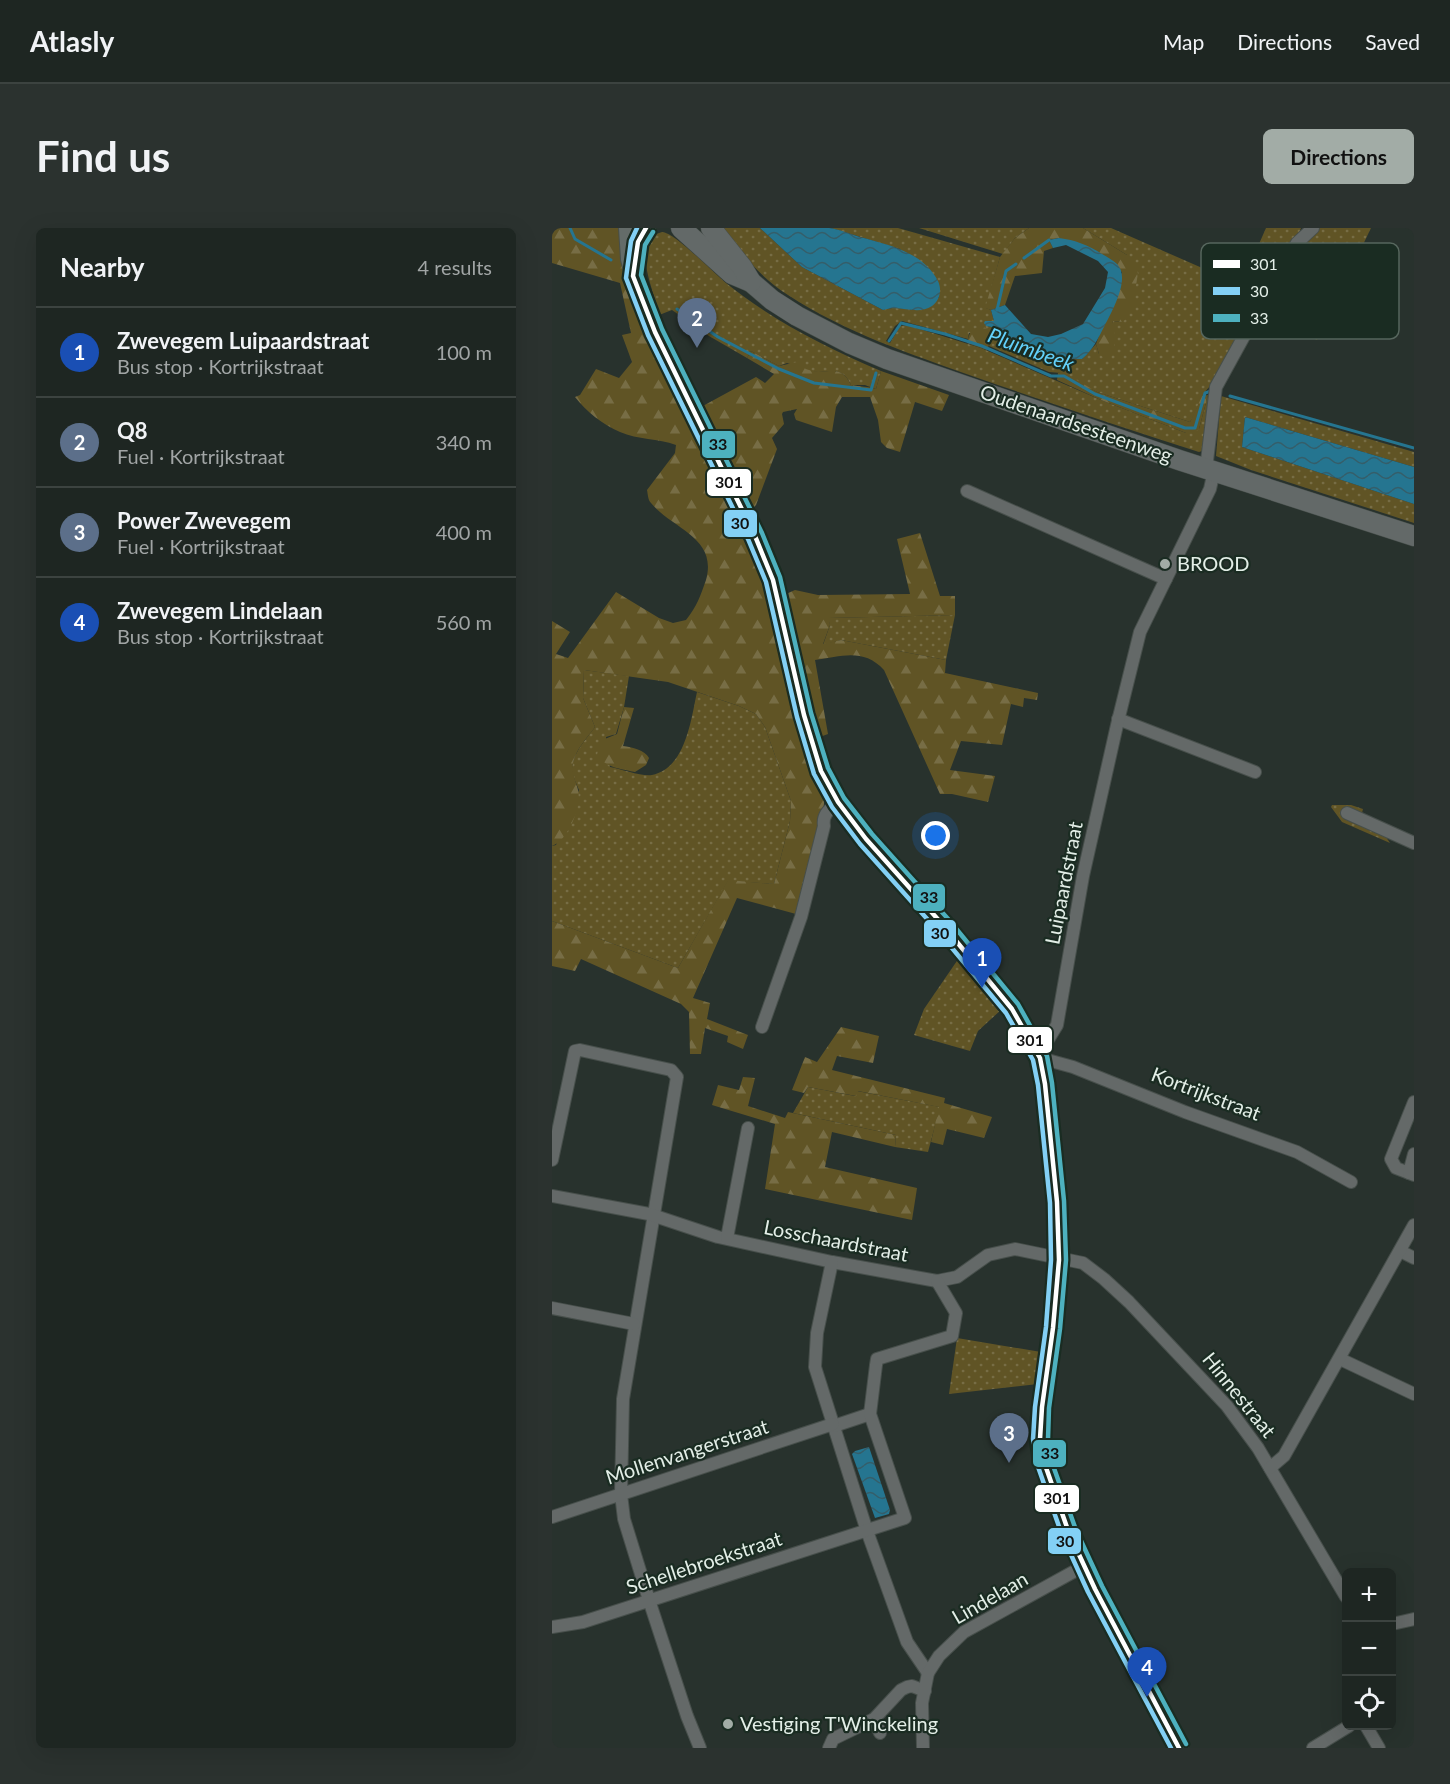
<!DOCTYPE html>
<html lang="en">
<head>
<meta charset="utf-8">
<style>
  body { margin:0; font-family:Lato,sans-serif; background:#2b322f; color:#f1f3f6 }
  .controls { position:absolute; right:18px; bottom:18px; display:grid; overflow:hidden; border-radius:9px; box-shadow:0 6px 24px #0002 }
  .controls button { width:54px; height:54px; display:grid; place-items:center; padding:0; border:0; border-bottom:2px solid #3c4340; background:#1e2622; color:#f1f3f6; font:30px sans-serif }
  .you { position:absolute; left:384px; top:608px; width:21px; height:21px; margin:-15px; border:4px solid #fff; border-radius:50%; background:#1a73e8; box-shadow:0 0 0 9px #1a73e833 }
  .badge { display:grid; place-items:center; width:39px; height:39px; border-radius:50%; background:#a2aca6; color:#fff; font-size:20px; font-weight:700 }
  .pin { position:absolute; translate:-50% -50px; filter:drop-shadow(0 2px 3px #0008) }
  .pin::after { content:''; position:absolute; top:32px; width:21px; height:18px; background:inherit; clip-path:polygon(0 0,100% 0,50% 100%) }
  .list { margin:0; padding:0; list-style:none }
  h2 { display:flex; justify-content:space-between; align-items:center; height:78px; margin:0; padding:0 24px; font-size:26px }
  h2 small { font-size:20px; font-weight:400; color:#a1a5a5 }
  .list li { display:grid; grid-template-columns:39px 1fr auto; gap:18px; align-items:center; box-sizing:border-box; height:90px; padding:0 24px; border-top:2px solid #3c4340 }
  .list b { display:block; font-size:22px; white-space:nowrap }
  .list p { margin:0; font-size:20px; white-space:nowrap; color:#a1a5a5 }
  .list em { font-size:20px; font-style:normal; color:#a1a5a5 }
  .icon { flex:none; width:33px; height:33px; fill:none; stroke:currentColor; stroke-width:2; stroke-linecap:round; stroke-linejoin:round }
  .map { position:relative; flex:none; width:862px; height:1520px; overflow:hidden; border-radius:9px }
  header { display:flex; align-items:center; gap:36px; box-sizing:border-box; height:84px; padding:0 30px; background:#1e2622; border-bottom:2px solid #3c4340 }
  header strong { font-size:28px }
  nav { display:flex; gap:33px; margin-inline-start:auto; font-size:21px }
  .intro { display:flex; align-items:center; justify-content:space-between; box-sizing:border-box; height:144px; padding:0 36px }
  h1 { margin:0; font-size:42px }
  .button { padding:15px 27px; border-radius:9px; background:#a2aca6; color:#111; font-size:21px; font-weight:700 }
  main { display:flex; gap:36px; padding:0 36px }
  aside { flex:1; background:#1e2622; border-radius:9px; box-shadow:0 6px 24px #0002 }
  .map>svg:first-child { display:block }
  .grass { fill:url(#grass-dots) }
  .forest { fill:url(#forest-firs) }
  .water { fill:url(#water-waves) }
  .lines { fill:none; stroke-linecap:round; stroke-linejoin:round }
  .stream { stroke:#257590; stroke-width:3 }
  .minor-casing { stroke:#474f4b; stroke-width:14 }
  .secondary-casing { stroke:#474f4b; stroke-width:20 }
  .primary-casing { stroke:#474f4b; stroke-width:21 }
  .minor { stroke:#646968; stroke-width:12 }
  .secondary { stroke:#646c69; stroke-width:18 }
  .primary { stroke:#636968; stroke-width:20 }
  .bus-1-casing { stroke:#1a2c22; stroke-width:9 }
  .bus-2-casing { stroke:#1a2c22; stroke-width:9 }
  .bus-3-casing { stroke:#1a2c22; stroke-width:9 }
  .bus-1 { stroke:#fff; stroke-width:4.5 }
  .bus-2 { stroke:#83d0f5; stroke-width:4.5 }
  .bus-3 { stroke:#4db1bf; stroke-width:4.5 }
  .poi-dot { fill:#a2aca6; stroke:#1a2c22; stroke-width:2 }
  .labels { text-anchor:middle; stroke-width:4.5; stroke-linejoin:round; paint-order:stroke }
  .street-label { font-size:20px; fill:#e3eee7; stroke:#1a2c22 }
  .poi-label { font-size:20px; fill:#e3eee7; stroke:#1a2c22; text-anchor:start }
  .water-label { font-size:21px; font-style:italic; fill:#63d1fa; stroke:#1a2c22 }
  .key { fill:#1a2c22; stroke:#56665d; stroke-width:1.5 }
  .key-label { font-size:16px; fill:#e3eee7 }
  .line-badge { stroke:#1a2c22; stroke-width:2 }
  .pale-badge-label { font-size:16px; text-anchor:middle; font-weight:bold; fill:#111 }
</style>
</head>
<body>
<header>
<strong>Atlasly</strong>
<nav><a>Map</a><a>Directions</a><a>Saved</a></nav>
</header>
<div class="intro"><h1>Find us</h1><a class="button">Directions</a></div>
<main>
<aside>
<h2>Nearby<small>4 results</small></h2>
<ul class="list">
<li><span class="badge" style="background:#1a4fb4">1</span><div><b>Zwevegem Luipaardstraat</b><p>Bus stop · Kortrijkstraat</p></div><em>100 m</em></li>
<li><span class="badge" style="background:#5c6f8a">2</span><div><b>Q8</b><p>Fuel · Kortrijkstraat</p></div><em>340 m</em></li>
<li><span class="badge" style="background:#5c6f8a">3</span><div><b>Power Zwevegem</b><p>Fuel · Kortrijkstraat</p></div><em>400 m</em></li>
<li><span class="badge" style="background:#1a4fb4">4</span><div><b>Zwevegem Lindelaan</b><p>Bus stop · Kortrijkstraat</p></div><em>560 m</em></li>
</ul>
</aside>
<div class="map">
<svg width="862" height="1520" viewBox="0 0 862 1520">
  <defs>
    <pattern id="grass-dots" width="8" height="8" patternUnits="userSpaceOnUse" patternTransform="scale(1.5)"><rect width="8" height="8" fill="#605425"/><path d="M2 2h.1M6 6h.1" fill="none" stroke="#776d45" stroke-width="1.8" stroke-linecap="round"/></pattern>
    <pattern id="forest-firs" width="22" height="20" patternUnits="userSpaceOnUse" patternTransform="scale(1.5)"><rect width="22" height="20" fill="#605425"/><path d="M5 1l3.5 6h-7zM16 11l3.5 6h-7z" fill="#776d45"/></pattern>
    <pattern id="water-waves" width="16" height="10" patternUnits="userSpaceOnUse" patternTransform="scale(1.5)"><rect width="16" height="10" fill="#257590"/><path d="M0 5q4-4 8 0t8 0" fill="none" stroke="#345e6a"/></pattern>
  </defs>
  <rect width="100%" height="100%" fill="#28322d"/>
  <!-- grass -->
  <g class="grass">
    <path d="M169,0h39l42,39 81,43c22,-8 38,11 56,-13l-39,-48 -69,-21h67l102,29 -14,51 5,2 3,11 -7,5c20,4 30,22 48,29 14,6 31,4 47,4l14,-15 3,10 14,-33 8,1 6,-67 -44,-27h28l130,57 25,-57h35l-4,10 -37,56 -46,89c-14,10 -15,25 -24,39l-93,-30 -36,-19 -12,-1 -60,-26 3,-8 -23,-5 -1,6 -66,-18 -7,5 -9,15 4,2 10,-17 7,-1 74,23 120,52 85,33 13,-4 9,-34 5,2 -11,54 -3,1c-75,-24 -149,-49 -224,-75 -64,-23 -129,-44 -187,-82 -27,-17 -47,-42 -67,-67z"/>
    <path d="M367,0h110l-14,10 -12,16z"/>
    <path d="M766,0h53l-54,112 -57,-26 46,-75z"/>
    <path d="M110,4c12,0 51,40 64,51 47,38 99,64 155,88l-5,18 -11,-4h-14c-10,-22 -23,-10 -41,-14 -8,-2 -16,-6 -23,-8l-8,3 -28,-15 -4,7 -38,-22 -37,-26 -13,5c-3,-21 -31,-75 3,-83z"/>
    <path d="M669,168l193,56v15l-169,-50 -3,30 172,57v19l-163,-53 -35,-14z"/>
    <path d="M403,387l-9,45 -105,-20 -18,5 7,-20 -2,-7z"/>
    <path d="M32,442l45,6 -5,31 -8,27 -10,3 4,30c11,2 33,10 42,8 34,-7 39,-56 45,-83l42,14 17,8 9,13 26,74 -1,20 -16,63 -46,-3 -50,87 -126,-47v-75l4,-1 23,-55c-2,-5 -6,-13 -7,-19 -1,-16 14,-32 23,-44l-12,-29z"/>
    <path d="M780,577h19l12,4 -1,4 -12,-4 -6,10 42,18 4,6 -48,-21 -11,-15z"/>
    <path d="M409,727l41,54 -24,22 -8,20 -56,-16 10,-26z"/>
    <path d="M256,859l47,9 2,-5 83,16 -12,45 -33,-5 1,-12 -103,-22z"/>
    <path d="M405,1110l84,14 -3,32 -89,10z"/>
  </g>
  <!-- forest -->
  <g class="forest">
    <path d="M0,0h69c1,25 1,49 15,70l117,241 72,257 -2,15 -27,103 -59,-16 -44,100 17,5 -3,16 41,16 -5,14 -16,-7 1,-6 -23,-8 -4,26h-11l-1,-42 -8,-8 -100,-45 -6,12 -23,-5v-45l126,47 50,-88 46,4 16,-63 1,-20 -26,-74 -9,-13 -17,-8 -71,-24 -84,-12 -1,28 12,29c-8,11 -19,22 -22,36 -2,10 3,17 5,27 4,16 -10,51 -26,56v-225l18,11 -14,22 12,4 48,-66 43,26 14,5 13,-3c11,-14 14,-23 20,-40 12,-43 -34,-51 -55,-77 -3,-3 -3,-8 -4,-13l28,-37 1,-8c-18,-7 -38,-5 -56,-13 -17,-7 -34,-21 -45,-35l5,-2 16,-26 23,9 13,-16 -10,-27 9,-2 -11,-50 -68,-20z"/>
    <path d="M477,0h54l44,27 11,18 -6,37 -7,10 -4,2 -8,-1 -1,4 3,2 -1,22 -4,5 -7,3 -4,-3 -3,-10 26,-72 -63,-34 -10,2 4,8 -9,3 -2,22 -27,3 -10,29 -14,5 -6,-2 15,-51 15,-19z"/>
    <path d="M427,99c16,0 13,12 8,23l-20,-7c3,-10 2,-12 12,-16z"/>
    <path d="M199,123l28,15 18,-4c3,3 7,7 12,8 18,6 31,-8 42,15 9,2 17,1 25,4l5,-18 68,24 -7,16 -27,-9 -15,50 -13,-4 -6,-6 -3,-22 -8,-23h-28l-6,10 -4,25 -36,-12 -2,-6 3,-5 -14,3 -1,2 2,10 -12,14 5,11 -21,56 -4,4 -51,-102 55,-30 9,6 9,-9 -27,-16z"/>
    <path d="M506,145h7l32,19 93,30 12,-26 6,-1 -9,34 -7,4h-6l-85,-33 -44,-20z"/>
    <path d="M368,305l20,63h15v19l-126,3 1,7 -7,19 18,-4 105,20 -1,13 93,20 -1,7 -13,-2 -1,9 -12,-3 -9,41 -41,-4 -11,29 45,6 -7,26 -36,-8h-12l-56,-124c-20,-22 -42,-14 -69,-10l13,74 -11,4 -23,-96 -8,-48 9,-4 23,5 92,-1 -13,-55z"/>
    <path d="M72,479l10,1 -11,38c9,1 22,4 26,12l-3,7 -11,7c-14,-3 -29,-4 -38,-17l3,-14 17,-7z"/>
    <path d="M289,799l38,9 -6,27 -36,-7 -5,14 113,28 -1,5 48,14 -8,21 -37,-9 -4,16 -12,-3 8,-35 -81,-16 -2,5 -48,-9 -4,6 -12,-3 13,-33 12,5z"/>
    <path d="M191,849l12,1 -7,28 37,12 3,-6 108,23 -1,12 -63,-15 -7,35 92,21 -5,32 -147,-31 10,-65 -63,-19 6,-20 21,5z"/>
  </g>
  <!-- water -->
  <g class="water">
    <path d="M208,0c23,0 46,0 69,0 10,1 21,6 31,9 29,8 63,15 78,44 4,9 2,19 -6,25 -15,10 -32,-2 -49,4l-81,-43z"/>
    <path d="M507,10c16,2 29,7 43,16 5,3 11,6 15,10 14,14 -5,47 -12,61 -7,13 -11,24 -23,34h-30l-18,-4 -37,-27 -11,-2 -2,-3 1,-2h9l-3,-11 14,-5 26,29 17,3 13,-3 22,-10 22,-36 3,-16 -10,-11 -32,-16 -13,3 -4,-8z"/>
    <path d="M693,189l169,50v37l-172,-57z"/>
    <path d="M317,1219l21,63 -1,4 -14,4 -23,-64 3,-3z"/>
  </g>
  <g class="lines">
    <!-- stream -->
    <g class="stream">
      <path d="M18,0l5,11 36,21"/>
      <path d="M472,30l25,-18"/>
      <path d="M125,81l41,28 61,32 35,14 57,7 5,-17"/>
      <path d="M445,82l9,-39 10,-7"/>
      <path d="M337,113l12,-18 44,11 37,12 69,30h13l31,18 90,34h10l10,-35 6,-2"/>
      <path d="M678,168l184,52"/>
    </g>
    <defs>
      <g id="minor">
        <path d="M654,241l10,-82 65,-118 16,-26 16,-15"/>
        <path d="M415,263l199,88"/>
        <path d="M566,491l137,53"/>
        <path d="M795,585l67,30"/>
        <path d="M210,799l39,-110 23,-91c-2,-12 6,-17 14,-24"/>
        <path d="M483,819l14,-9 8,-13 26,-149 34,-151 23,-93 70,-143 4,-18"/>
        <path d="M488,830l33,9 112,45 112,40 54,30"/>
        <path d="M862,874l-23,57 5,9 18,7"/>
        <path d="M0,932l23,-109 5,-1 91,20 6,7 -54,322 -2,95 3,25 25,81 38,116 13,32"/>
        <path d="M857,945l5,-19"/>
        <path d="M0,968l97,18 69,23 114,25 105,19 20,-4 31,-22 27,-6 68,14 21,16 25,23 98,104 31,42 88,149"/>
        <path d="M175,1010l21,-110"/>
        <path d="M848,1023l14,7"/>
        <path d="M280,1034l-15,71 -2,34 52,164 40,111 21,31"/>
        <path d="M0,1080l82,16"/>
        <path d="M788,1131l74,35"/>
        <path d="M282,1198l36,-12"/>
        <path d="M718,1240l14,-12 130,-231"/>
        <path d="M0,1289l281,-93"/>
        <path d="M840,1396l22,-5"/>
        <path d="M0,1399l31,-5 322,-104 -35,-104 6,-49 1,-6 75,-23 4,-23 -19,-32"/>
        <path d="M322,1491l6,14"/>
        <path d="M814,1498l13,22"/>
        <path d="M277,1520l4,-9 41,-20 27,-29 6,-3 5,-1 13,5"/>
        <path d="M371,1520l-1,-45 6,-30 11,-17 25,-24 120,-66"/>
        <path d="M761,1520l36,-22"/>
      </g>
      <g id="secondary">
        <path d="M76,0l2,31 12,43 113,234 18,44 31,135 17,56 17,31 28,37 77,86 69,84 23,38 5,11 5,26 12,118 2,58 -6,68 -11,79 -2,32 3,20 26,74 26,56 84,159"/>
        <path d="M83,28l3,-14 8,-14"/>
      </g>
      <g id="primary">
        <path d="M129,0l51,46 19,8 21,18 25,16 52,27 38,16 292,101 235,76"/>
        <path d="M159,0l31,39 9,15"/>
      </g>
    </defs>
    <!-- minor casing -->
    <use href="#minor" class="minor-casing"/>
    <!-- secondary casing -->
    <use href="#secondary" class="secondary-casing"/>
    <!-- primary casing -->
    <use href="#primary" class="primary-casing"/>
    <!-- minor -->
    <use href="#minor" class="minor"/>
    <!-- secondary -->
    <use href="#secondary" class="secondary"/>
    <!-- primary -->
    <use href="#primary" class="primary"/>
    <defs>
      <path id="bus-1" d="M94,0l-8,14 -5,34 22,56 100,204 18,44 31,135 17,56 17,31 28,37 77,86 69,84 28,49 5,26 12,118 2,58 -6,68 -11,79 -2,32 3,20 26,74 26,56 84,159"/>
      <path id="bus-2" d="M85,0l-6,13 -5,37 22,57 100,204 18,43 31,135 17,57 18,33 28,37 77,86 69,83 27,47 5,25 12,118 1,57 -5,67 -11,80 -2,32 3,22 26,74 26,57 83,156"/>
      <path id="bus-3" d="M101,4l-8,13 -4,30 21,54 100,204 18,44 31,136 17,55 16,30 28,36 77,86 69,84 29,52 5,27 12,118 2,59 -6,69 -11,79 -1,31 2,18 26,73 26,56 84,158"/>
    </defs>
    <!-- bus-1 casing -->
    <use href="#bus-1" class="bus-1-casing"/>
    <!-- bus-2 casing -->
    <use href="#bus-2" class="bus-2-casing"/>
    <!-- bus-3 casing -->
    <use href="#bus-3" class="bus-3-casing"/>
    <!-- bus-1 -->
    <use href="#bus-1" class="bus-1"/>
    <!-- bus-2 -->
    <use href="#bus-2" class="bus-2"/>
    <!-- bus-3 -->
    <use href="#bus-3" class="bus-3"/>
  </g>
  <!-- markers -->
  <g class="poi-dot">
    <circle cx="613" cy="336" r="6"/>
    <circle cx="176" cy="1496" r="6"/>
  </g>
  <g class="labels">
    <!-- street labels -->
    <g class="street-label">
      <text transform="translate(524 196) rotate(19)" y="7">Oudenaardsesteenweg</text>
      <text transform="translate(512 655) rotate(-79)" y="7">Luipaardstraat</text>
      <text transform="translate(654 866) rotate(21)" y="7">Kortrijkstraat</text>
      <text transform="translate(284 1013) rotate(11)" y="7">Losschaardstraat</text>
      <text transform="translate(687 1167) rotate(51)" y="7">Hinnestraat</text>
      <text transform="translate(135 1224) rotate(-18)" y="7">Mollenvangerstraat</text>
      <text transform="translate(152 1335) rotate(-18)" y="7">Schellebroekstraat</text>
      <text transform="translate(438 1370) rotate(-30)" y="7">Lindelaan</text>
    </g>
    <!-- poi labels -->
    <g class="poi-label">
      <text x="625" y="343">BROOD</text>
      <text x="188" y="1503">Vestiging T'Winckeling</text>
    </g>
    <!-- water labels -->
    <g class="water-label">
      <text transform="translate(479 122) rotate(20)" y="7">Pluimbeek</text>
    </g>
  </g>
  <!-- legend -->
  <rect x="649" y="15" width="198" height="96" rx="9" class="key"/>
  <rect x="661" y="32" width="27" height="8" fill="#fff"/>
  <rect x="661" y="59" width="27" height="8" fill="#83d0f5"/>
  <rect x="661" y="86" width="27" height="8" fill="#4db1bf"/>
  <g class="key-label">
    <text x="698" y="42">301</text>
    <text x="698" y="69">30</text>
    <text x="698" y="96">33</text>
  </g>
  <g class="line-badge">
    <rect x="149" y="202" width="35" height="29" rx="6" fill="#4db1bf"/>
    <rect x="154" y="240" width="46" height="29" rx="6" fill="#fff"/>
    <rect x="171" y="281" width="35" height="29" rx="6" fill="#83d0f5"/>
    <rect x="360" y="655" width="34" height="29" rx="6" fill="#4db1bf"/>
    <rect x="371" y="691" width="34" height="29" rx="6" fill="#83d0f5"/>
    <rect x="455" y="798" width="46" height="28" rx="6" fill="#fff"/>
    <rect x="480" y="1211" width="35" height="29" rx="6" fill="#4db1bf"/>
    <rect x="482" y="1256" width="46" height="29" rx="6" fill="#fff"/>
    <rect x="495" y="1299" width="35" height="28" rx="6" fill="#83d0f5"/>
  </g>
  <g class="pale-badge-label">
    <text x="166" y="222">33</text>
    <text x="177" y="260">301</text>
    <text x="188" y="301">30</text>
    <text x="377" y="675">33</text>
    <text x="388" y="711">30</text>
    <text x="478" y="818">301</text>
    <text x="498" y="1231">33</text>
    <text x="505" y="1276">301</text>
    <text x="513" y="1319">30</text>
  </g>
</svg>
<div class="controls">
<button>+</button>
<button>−</button>
<button><svg class="icon" aria-label="locate" viewBox="0 0 24 24"><circle cx="12" cy="12" r="6"/><path d="M12 2v4M12 18v4M2 12h4M18 12h4"/></svg></button>
</div>
<div class="you"></div>
<div class="pin badge" style="left:430px;top:760px;background:#1a4fb4">1</div>
<div class="pin badge" style="left:145px;top:120px;background:#5c6f8a">2</div>
<div class="pin badge" style="left:457px;top:1235px;background:#5c6f8a">3</div>
<div class="pin badge" style="left:595px;top:1469px;background:#1a4fb4">4</div>
</div>
</main>
</body>
</html>
